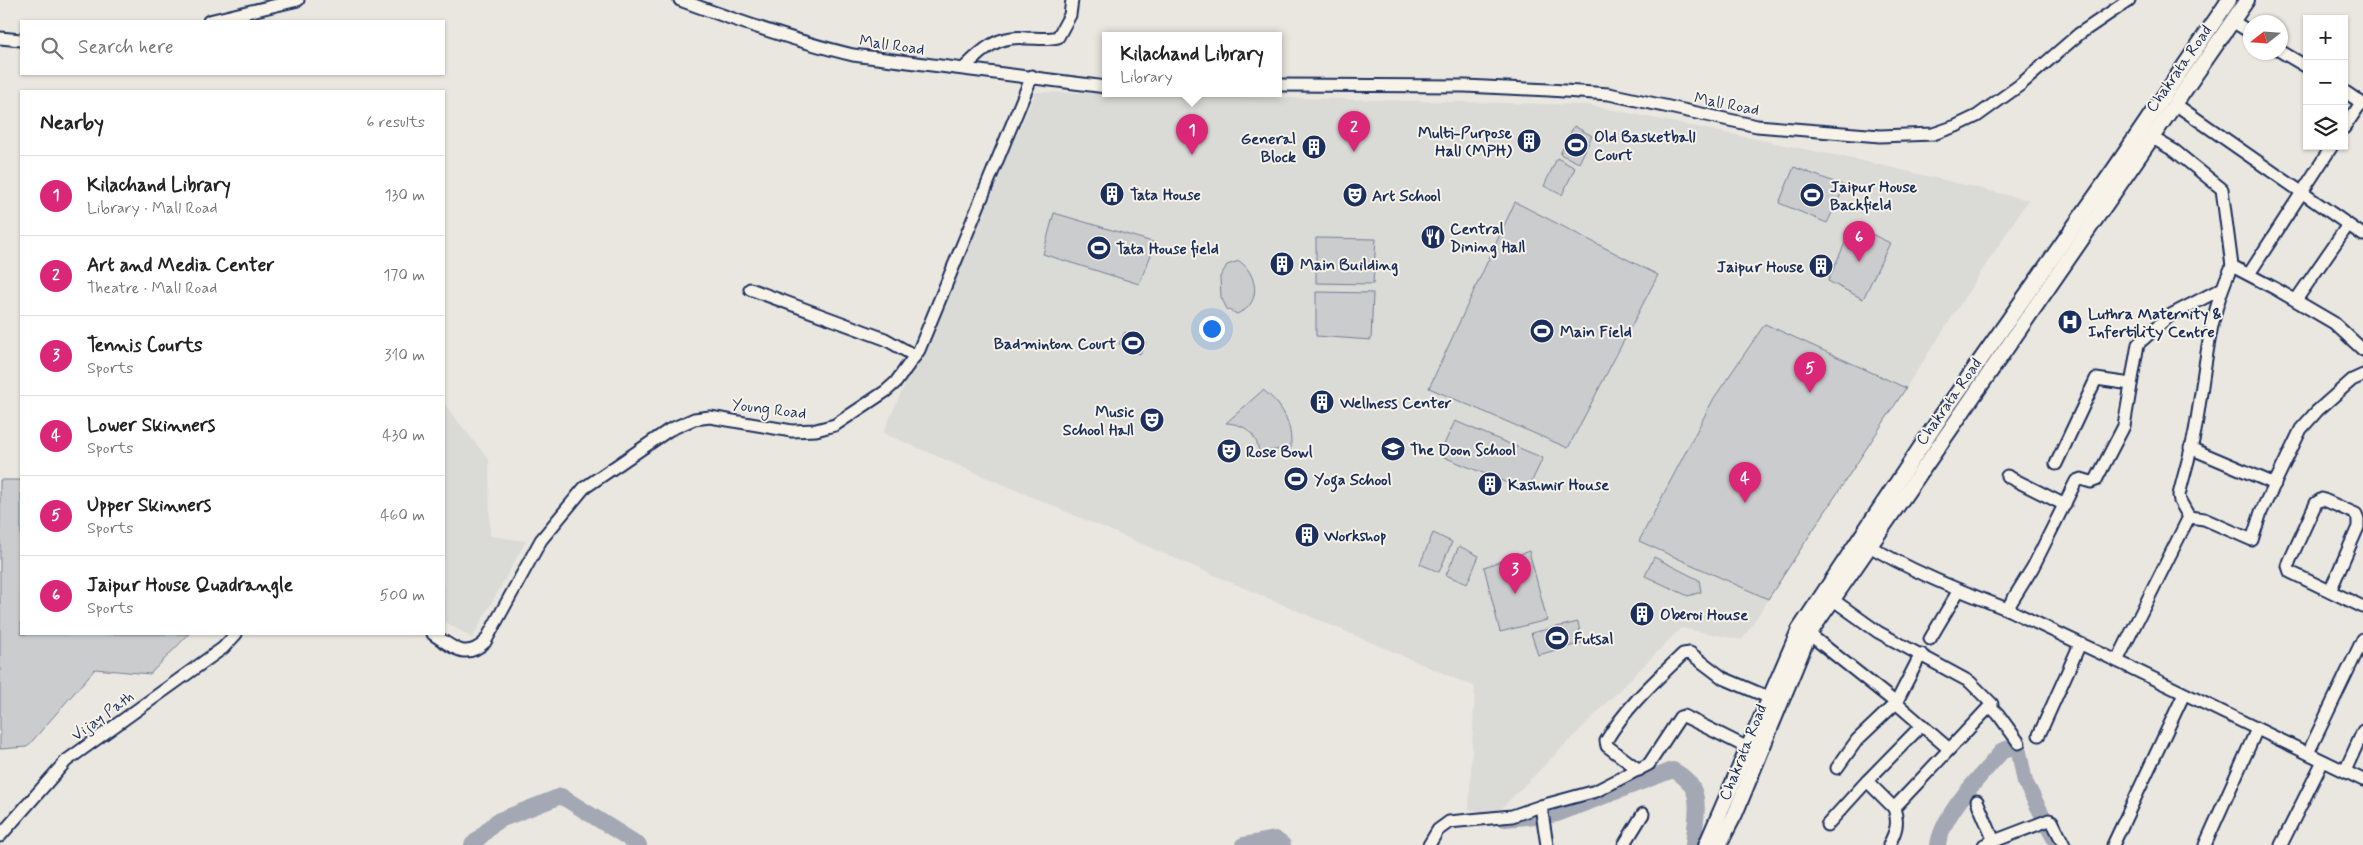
<!DOCTYPE html>
<html lang="en">
<head>
<meta charset="utf-8">
<style>
  body { margin:0; font-family:Mynerve,sans-serif; background:#f6f6f6; color:#222 }
  .controls { position:absolute; right:15px; top:15px; display:grid; overflow:hidden; border-radius:0px; box-shadow:0 1px 4px #0004 }
  .controls button { width:45px; height:45px; display:grid; place-items:center; padding:0; border:0; border-bottom:1px solid #e0e0e0; background:#fff; color:#222; font:25px sans-serif }
  .compass { position:absolute; left:2243px; top:15px; width:45px; height:45px; border-radius:50%; background:#fff; box-shadow:0 1px 4px #0004; rotate:253deg }
  .you { position:absolute; left:1211px; top:328px; width:18px; height:18px; margin:-12px; border:4px solid #fff; border-radius:50%; background:#1a73e8; box-shadow:0 0 0 8px #1a73e833 }
  .badge { display:grid; place-items:center; width:32px; height:32px; border-radius:50%; background:#db2777; color:#fff; font-size:16px; font-weight:700 }
  .pin { position:absolute; translate:-50% -41px; filter:drop-shadow(0 1px 2px #0008) }
  .pin::after { content:''; position:absolute; top:26px; width:18px; height:15px; background:inherit; clip-path:polygon(0 0,100% 0,50% 100%) }
  .popup { position:absolute; left:1102px; top:32px; width:180px; height:65px; box-sizing:border-box; display:grid; place-content:center; border-radius:0px; background:#fff; filter:drop-shadow(0 1px 4px #0005); font-size:16px; white-space:nowrap; color:#767676 }
  .popup b { font-size:19px; color:#222 }
  .popup::after { content:''; position:absolute; left:50%; top:100%; margin-left:-10px; border:10px solid transparent; border-top-color:#fff }
  .list { margin:0; padding:0; list-style:none }
  h2 { display:flex; justify-content:space-between; align-items:center; height:65px; margin:0; padding:0 20px; font-size:21px }
  h2 small { font-size:16px; font-weight:400; color:#767676 }
  .list li { display:grid; grid-template-columns:32px 1fr auto; gap:15px; align-items:center; box-sizing:border-box; height:80px; padding:0 20px; border-top:1px solid #e0e0e0 }
  .list b { display:block; font-size:19px; white-space:nowrap }
  .list p { margin:0; font-size:16px; white-space:nowrap; color:#767676 }
  .list em { font-size:16px; font-style:normal; color:#767676 }
  .icon { flex:none; width:28px; height:28px; fill:none; stroke:currentColor; stroke-width:2; stroke-linecap:round; stroke-linejoin:round }
  .map { position:relative; flex:none; width:2363px; height:845px; overflow:hidden }
  .search { position:absolute; background:#fff; box-shadow:0 1px 4px #0004; left:20px; top:20px; width:425px; height:55px; display:flex; align-items:center; gap:12px; box-sizing:border-box; padding:0 18px; border-radius:0px; color:#767676; font-size:19px }
  .panel { position:absolute; background:#fff; box-shadow:0 1px 4px #0004; left:20px; top:90px; width:425px; height:545px; border-radius:0px }
  .map>svg:first-child { display:block }
  .built { fill:#dadad6 }
  .green { fill:#cbcccd; stroke:#737e96 }
  .lines { fill:none; stroke-linecap:round; stroke-linejoin:round }
  .river { stroke:#a3a8b4; stroke-width:16 }
  .minor-casing { stroke:#1b2f5e; stroke-width:15 }
  .major-casing { stroke:#1b2f5e; stroke-width:18 }
  .minor { stroke:#f7f3e8; stroke-width:11 }
  .major { stroke:#f7f3e8; stroke-width:14 }
  .labels { text-anchor:middle; stroke-width:4; stroke-linejoin:round; paint-order:stroke }
  .street-label { font-size:16px; fill:#1b2f5e; stroke:#f7f3e8 }
  .poi-label { font-size:16px; font-weight:bold; fill:#1b2f5e; stroke:#f7f3e8; text-anchor:start }
</style>
</head>
<body>
<div class="map">
<svg width="2363" height="845" viewBox="0 0 2363 845">
  <rect width="100%" height="100%" fill="#eae7e0"/>
  <filter id="ink" filterUnits="userSpaceOnUse"><feTurbulence type="fractalNoise" baseFrequency=".02" numOctaves="2"/><feDisplacementMap in="SourceGraphic" scale="10" xChannelSelector="R" yChannelSelector="G"/><feConvolveMatrix kernelMatrix="1 2 1 2 8 2 1 2 1" color-interpolation-filters="sRGB"/></filter>
  <g filter="url(#ink)">
    <!-- built -->
    <g class="built">
      <path d="M1036,92l553,13 279,57 160,38 -286,440 -61,-12 -186,187 -26,-6 6,-122 -592,-254z"/>
      <path d="M444,404l45,56 1,76 36,5 -54,97 -28,-17z"/>
    </g>
    <!-- green -->
    <g class="green">
      <path d="M1574,126l18,10 -13,27 -19,-9z"/>
      <path d="M1557,158l18,10 -13,27 -18,-9z"/>
      <path d="M1794,167l51,19 -18,37 -48,-20z"/>
      <path d="M1515,202l143,73 -90,173 -139,-60z"/>
      <path d="M1054,213l102,30 -17,41 -96,-30z"/>
      <path d="M1853,225l37,18 -27,56 -35,-18z"/>
      <path d="M1316,238l60,1 -3,45 -57,-1z"/>
      <path d="M1239,261c14,9 22,32 9,46 -2,3 -8,5 -11,7l-10,-5 -6,-12 -1,-20 7,-12z"/>
      <path d="M1316,292l57,1 -2,47 -55,-4z"/>
      <path d="M1765,324l141,64 -138,211 -129,-58 75,-143z"/>
      <path d="M1125,332l21,10 -6,12 -21,-10z"/>
      <path d="M1263,390c20,15 29,33 28,58l-32,4c-3,-19 -14,-28 -33,-29z"/>
      <path d="M1455,421l88,37 -16,33 -88,-36z"/>
      <path d="M0,480h21v154h168l-39,40 -55,-5 -68,78 -27,2z"/>
      <path d="M1433,533l19,9 -13,30 -19,-8z"/>
      <path d="M1459,546l20,10 -12,28 -21,-9z"/>
      <path d="M1529,551l18,69 -47,12 -16,-65z"/>
      <path d="M1654,557l45,23 2,12 -13,4 -43,-20z"/>
      <path d="M1578,622l4,21 -44,12 -7,-22z"/>
    </g>
    <g class="lines">
      <!-- river -->
      <g class="river">
        <path d="M1550,815l7,-1 116,-44c33,17 23,43 20,75"/>
        <path d="M1505,819l31,-3"/>
        <path d="M2048,827l10,18"/>
        <path d="M472,845l25,-24 64,-25 78,49"/>
        <path d="M1243,845l32,-6 8,6"/>
        <path d="M1938,845c5,-33 44,-70 65,-95l11,-3 5,5 6,30 20,38"/>
      </g>
      <defs>
        <g id="minor">
          <path d="M680,0c57,21 114,41 173,55l253,32"/>
          <path d="M209,21l89,-21"/>
          <path d="M2232,21l18,11"/>
          <path d="M0,38l21,2"/>
          <path d="M2280,51l27,16"/>
          <path d="M964,68c19,-19 34,-33 62,-30 11,0 21,2 32,-1l12,-22 2,-15"/>
          <path d="M1278,85l187,1 84,4 60,4 148,32 123,10 53,-2 23,-8 21,-10 43,-31 59,-51 50,-34"/>
          <path d="M2344,91l19,13"/>
          <path d="M2175,104l188,131"/>
          <path d="M2344,128l17,-25"/>
          <path d="M2151,137l24,14 47,38 10,77"/>
          <path d="M2249,274l83,-128"/>
          <path d="M750,289l135,50 30,17"/>
          <path d="M2296,300l52,-75"/>
          <path d="M2190,448l85,36"/>
          <path d="M2056,464l40,-85 35,5"/>
          <path d="M2007,476l58,29"/>
          <path d="M2189,517l15,2 48,21 9,-28 40,-83 16,-18 35,-31 11,-5"/>
          <path d="M1863,542c45,28 95,48 144,67l26,-42 43,-86 5,-2 10,3 5,-2 28,-54 14,-82 31,-28 52,-27"/>
          <path d="M2330,591l28,-64v-8l-2,-5 -34,-15 -6,4 -26,57 -2,6 2,6 73,35"/>
          <path d="M1832,599l46,33 92,50 22,22 -98,104c5,15 2,23 -5,37"/>
          <path d="M2007,609l110,52 72,-144 -9,-16 -1,-6c5,-21 12,-43 16,-64 10,-55 12,-114 37,-165l44,23 58,34 29,27"/>
          <path d="M433,634c18,12 32,27 52,8l56,-102 43,-52 85,-58 25,-11 16,-2 82,14 24,-1 19,-5 51,-34 10,-9 23,-32 113,-274"/>
          <path d="M1809,634l87,69 52,45"/>
          <path d="M1930,639l29,-49"/>
          <path d="M2117,661l246,119"/>
          <path d="M1990,706l8,8 21,29"/>
          <path d="M2039,735l41,-91"/>
          <path d="M2308,753l55,-114"/>
          <path d="M1837,768l20,-28 39,-37 25,-49"/>
          <path d="M1639,770l-32,-24 -1,-5c20,-34 49,-60 77,-87l7,-1 33,25 47,20"/>
          <path d="M2345,771l18,-40"/>
          <path d="M1977,801l17,40"/>
          <path d="M1894,808l-27,-27 55,-56"/>
          <path d="M1827,825l40,-44"/>
          <path d="M0,836l66,-75 157,-113 13,-14"/>
          <path d="M1429,845l9,-15 11,-8 63,-6 29,-10"/>
          <path d="M1547,845l-6,-39 55,-15 53,-27 31,-47 4,-1 64,32"/>
          <path d="M1624,845l19,-31"/>
          <path d="M1984,845l65,-25 3,1 12,24"/>
          <path d="M2113,845l71,-151"/>
          <path d="M2205,845l52,-116"/>
          <path d="M2281,845l42,-84"/>
        </g>
        <g id="major">
          <path d="M1706,845l93,-215 143,-215 173,-247 114,-168"/>
          <path d="M1719,845l16,-31 74,-180 438,-634"/>
        </g>
      </defs>
      <!-- minor casing -->
      <use href="#minor" class="minor-casing"/>
      <!-- major casing -->
      <use href="#major" class="major-casing"/>
      <!-- minor -->
      <use href="#minor" class="minor"/>
      <!-- major -->
      <use href="#major" class="major"/>
    </g>
  </g>
  <!-- icons -->
  <defs>
    <symbol id="building-disc" viewBox="-11 -11 22 22"><circle r="9.5" fill="#1b2f5e" stroke="#f7f3e8"/><path d="M-4-6H4V6H1V3H-1V6H-4ZM-2.5-4.3h1.7v1.8h-1.7ZM.8-4.3h1.7v1.8H.8ZM-2.5-1h1.7V.8h-1.7ZM.8-1h1.7V.8H.8Z" fill="#fff"/></symbol>
    <symbol id="stadium-disc" viewBox="-11 -11 22 22"><circle r="9.5" fill="#1b2f5e" stroke="#f7f3e8"/><path d="M0-5a6.5 5 0 1 0 0 10a6.5 5 0 1 0 0-10ZM-3.5-1.8h7v3.6h-7Z" fill="#fff"/></symbol>
    <symbol id="theatre-disc" viewBox="-11 -11 22 22"><circle r="9.5" fill="#1b2f5e" stroke="#f7f3e8"/><path d="M-5-5.5Q0-4 5-5.5V0Q5 5 0 6Q-5 5-5 0ZM-3.3-2.5H-1v1.5H-3.3ZM1-2.5H3.3v1.5H1ZM-2.8 1Q0 5.5 2.8 1Z" fill="#fff"/></symbol>
    <symbol id="restaurant-disc" viewBox="-11 -11 22 22"><circle r="9.5" fill="#1b2f5e" stroke="#f7f3e8"/><path d="M-5-6h1v4h1v-4h1v4h1v-4h1v5L-1.5 .5V6h-2V.5L-5-1ZM5-6V6H3V1.5H1.5Q1.5-4 5-6Z" fill="#fff"/></symbol>
    <symbol id="hospital-disc" viewBox="-11 -11 22 22"><circle r="9.5" fill="#1b2f5e" stroke="#f7f3e8"/><path d="M-5-5h3v3.5h4V-5h3V5h-3V1.5h-4V5h-3Z" fill="#fff"/></symbol>
    <symbol id="school-disc" viewBox="-11 -11 22 22"><circle r="9.5" fill="#1b2f5e" stroke="#f7f3e8"/><path d="M0-5L7-2L0 1L-7-2ZM-4 1L0 2.5L4 1V4Q0 6-4 4Z" fill="#fff"/></symbol>
  </defs>
  <g fill-rule="evenodd">
    <use href="#building-disc" x="1515" y="127" width="28" height="28"/>
    <use href="#stadium-disc" x="1562" y="131" width="28" height="28"/>
    <use href="#building-disc" x="1300" y="133" width="28" height="28"/>
    <use href="#building-disc" x="1098" y="180" width="28" height="28"/>
    <use href="#theatre-disc" x="1341" y="181" width="28" height="28"/>
    <use href="#stadium-disc" x="1798" y="181" width="28" height="28"/>
    <use href="#restaurant-disc" x="1419" y="223" width="28" height="28"/>
    <use href="#stadium-disc" x="1085" y="234" width="28" height="28"/>
    <use href="#building-disc" x="1268" y="250" width="28" height="28"/>
    <use href="#building-disc" x="1807" y="252" width="28" height="28"/>
    <use href="#hospital-disc" x="2056" y="308" width="28" height="28"/>
    <use href="#stadium-disc" x="1528" y="317" width="28" height="28"/>
    <use href="#stadium-disc" x="1119" y="329" width="28" height="28"/>
    <use href="#building-disc" x="1308" y="388" width="28" height="28"/>
    <use href="#theatre-disc" x="1138" y="406" width="28" height="28"/>
    <use href="#school-disc" x="1379" y="435" width="28" height="28"/>
    <use href="#theatre-disc" x="1215" y="437" width="28" height="28"/>
    <use href="#stadium-disc" x="1282" y="465" width="28" height="28"/>
    <use href="#building-disc" x="1476" y="470" width="28" height="28"/>
    <use href="#building-disc" x="1293" y="521" width="28" height="28"/>
    <use href="#building-disc" x="1628" y="600" width="28" height="28"/>
    <use href="#stadium-disc" x="1543" y="624" width="28" height="28"/>
  </g>
  <g class="labels">
    <!-- street labels -->
    <g class="street-label">
      <text transform="translate(892 44) rotate(8)" y="6">Mall Road</text>
      <text transform="translate(2178 68) rotate(-55)" y="6">Chakrata Road</text>
      <text transform="translate(1727 103) rotate(11)" y="6">Mall Road</text>
      <text transform="translate(1948 401) rotate(-55)" y="6">Chakrata Road</text>
      <text transform="translate(769 408) rotate(7)" y="6">Young Road</text>
      <text transform="translate(102 715) rotate(-36)" y="6">Vijay Path</text>
      <text transform="translate(1742 752) rotate(-68)" y="6">Chakrata Road</text>
    </g>
    <!-- poi labels -->
    <g class="poi-label">
      <text x="1512" y="138" text-anchor="end">Multi-Purpose<tspan x="1512" dy="18">Hall (MPH)</tspan></text>
      <text x="1594" y="142">Old Basketball<tspan x="1594" dy="18">Court</tspan></text>
      <text x="1296" y="144" text-anchor="end">General<tspan x="1296" dy="18">Block</tspan></text>
      <text x="1830" y="192">Jaipur House<tspan x="1830" dy="18">Backfield</tspan></text>
      <text x="1130" y="200">Tata House</text>
      <text x="1372" y="201">Art School</text>
      <text x="1450" y="234">Central<tspan x="1450" dy="18">Dining Hall</tspan></text>
      <text x="1116" y="254">Tata House field</text>
      <text x="1300" y="270">Main Building</text>
      <text x="1804" y="272" text-anchor="end">Jaipur House</text>
      <text x="2088" y="319">Luthra Maternity &amp;<tspan x="2088" dy="18">Infertility Centre</tspan></text>
      <text x="1560" y="337">Main Field</text>
      <text x="1116" y="349" text-anchor="end">Badminton Court</text>
      <text x="1340" y="408">Wellness Center</text>
      <text x="1134" y="417" text-anchor="end">Music<tspan x="1134" dy="18">School Hall</tspan></text>
      <text x="1410" y="455">The Doon School</text>
      <text x="1246" y="457">Rose Bowl</text>
      <text x="1314" y="485">Yoga School</text>
      <text x="1508" y="490">Kashmir House</text>
      <text x="1324" y="541">Workshop</text>
      <text x="1660" y="620">Oberoi House</text>
      <text x="1574" y="644">Futsal</text>
    </g>
  </g>
</svg>
<div class="controls">
<button>+</button>
<button>−</button>
<button><svg class="icon" aria-label="layers" viewBox="0 0 24 24"><path d="M12 4l9 5-9 5-9-5zM3 14l9 5 9-5"/></svg></button>
</div>
<svg class="compass" viewBox="-18 -18 36 36"><path d="M0-13l5 13h-10z" fill="#e53935"/><path d="M0 13l5-13h-10z" fill="#767676"/></svg>
<div class="you"></div>
<div class="pin badge" style="left:1192px;top:155px">1</div>
<div class="popup"><b>Kilachand Library</b>Library</div>
<div class="pin badge" style="left:1354px;top:152px">2</div>
<div class="pin badge" style="left:1515px;top:594px">3</div>
<div class="pin badge" style="left:1745px;top:503px">4</div>
<div class="pin badge" style="left:1810px;top:393px">5</div>
<div class="pin badge" style="left:1859px;top:262px">6</div>
<div class="search"><svg class="icon" aria-label="search" viewBox="0 0 24 24"><circle cx="10" cy="10" r="6"/><path d="M15 15l6 6"/></svg>Search here</div>
<section class="panel">
<h2>Nearby<small>6 results</small></h2>
<ul class="list">
<li><span class="badge">1</span><div><b>Kilachand Library</b><p>Library · Mall Road</p></div><em>130 m</em></li>
<li><span class="badge">2</span><div><b>Art and Media Center</b><p>Theatre · Mall Road</p></div><em>170 m</em></li>
<li><span class="badge">3</span><div><b>Tennis Courts</b><p>Sports</p></div><em>310 m</em></li>
<li><span class="badge">4</span><div><b>Lower Skinners</b><p>Sports</p></div><em>430 m</em></li>
<li><span class="badge">5</span><div><b>Upper Skinners</b><p>Sports</p></div><em>460 m</em></li>
<li><span class="badge">6</span><div><b>Jaipur House Quadrangle</b><p>Sports</p></div><em>500 m</em></li>
</ul>
</section>
</div>
</body>
</html>
